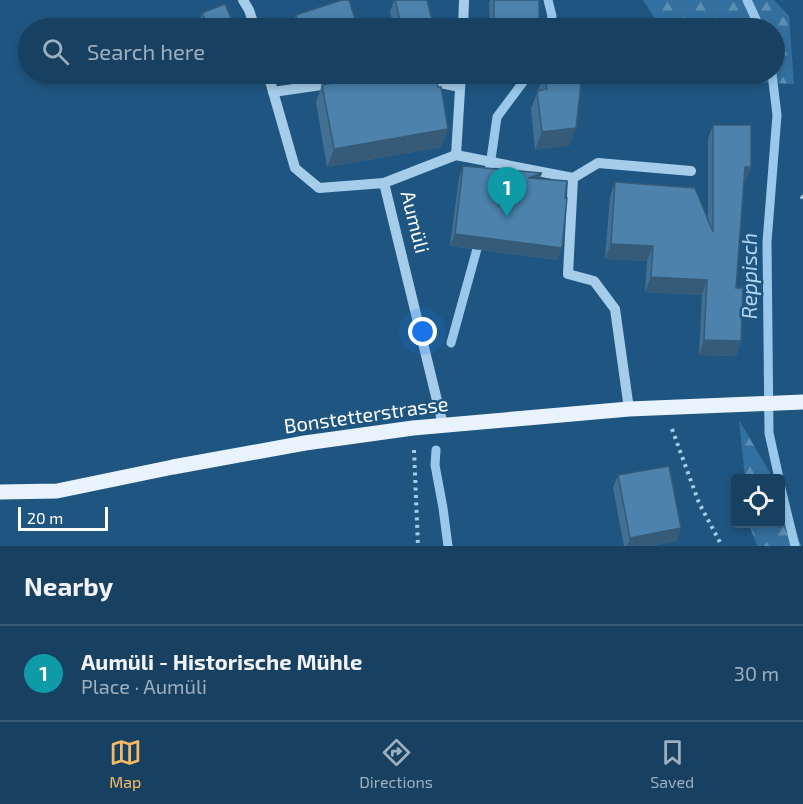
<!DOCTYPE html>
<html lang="en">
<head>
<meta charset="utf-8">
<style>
  body { margin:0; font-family:"Exo 2",sans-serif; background:#244b6a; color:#f1f3f6 }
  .controls { position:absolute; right:18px; bottom:18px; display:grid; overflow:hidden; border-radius:6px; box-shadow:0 3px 9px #0003 }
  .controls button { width:54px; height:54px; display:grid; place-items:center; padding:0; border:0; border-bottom:2px solid #365976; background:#174061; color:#f1f3f6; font:30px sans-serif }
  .scale { position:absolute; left:18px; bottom:15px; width:90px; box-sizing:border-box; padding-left:6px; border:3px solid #fff; border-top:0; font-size:16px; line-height:21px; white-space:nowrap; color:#fff; -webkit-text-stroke:4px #1f5681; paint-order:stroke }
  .you { position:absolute; left:423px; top:332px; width:21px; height:21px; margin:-15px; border:4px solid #fff; border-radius:50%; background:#1a73e8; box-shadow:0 0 0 9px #1a73e833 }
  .badge { display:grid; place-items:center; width:39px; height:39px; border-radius:50%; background:#f6ba65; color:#fff; font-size:20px; font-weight:700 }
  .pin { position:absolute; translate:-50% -50px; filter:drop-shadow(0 2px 3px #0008) }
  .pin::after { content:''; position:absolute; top:32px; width:21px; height:18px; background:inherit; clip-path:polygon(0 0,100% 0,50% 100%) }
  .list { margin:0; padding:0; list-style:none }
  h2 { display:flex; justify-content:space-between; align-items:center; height:78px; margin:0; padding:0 24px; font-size:26px }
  h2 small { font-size:20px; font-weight:400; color:#9eafbd }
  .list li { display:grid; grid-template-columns:39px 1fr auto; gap:18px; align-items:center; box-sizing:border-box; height:96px; padding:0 24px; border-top:2px solid #365976 }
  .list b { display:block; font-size:22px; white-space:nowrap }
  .list p { margin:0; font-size:20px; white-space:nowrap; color:#9eafbd }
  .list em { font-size:20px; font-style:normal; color:#9eafbd }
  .icon { flex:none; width:33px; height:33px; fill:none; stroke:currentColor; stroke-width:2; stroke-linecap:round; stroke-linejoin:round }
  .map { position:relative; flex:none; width:803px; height:546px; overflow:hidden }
  .search { position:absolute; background:#174061; box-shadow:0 3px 9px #0003; left:18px; right:18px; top:18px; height:66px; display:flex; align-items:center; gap:15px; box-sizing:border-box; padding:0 21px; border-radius:33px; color:#9eafbd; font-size:22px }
  .sheet { height:174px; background:#174061 }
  nav { display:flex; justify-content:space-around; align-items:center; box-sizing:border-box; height:84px; border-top:2px solid #365976; background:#174061; font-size:16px; color:#9eafbd }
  nav a { display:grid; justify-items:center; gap:3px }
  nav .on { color:#f6ba65 }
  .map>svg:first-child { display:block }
  .forest { fill:url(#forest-firs) }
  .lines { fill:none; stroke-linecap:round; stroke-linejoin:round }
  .stream { stroke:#99c8ea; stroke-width:9 }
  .path { stroke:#a5cce8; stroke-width:4; stroke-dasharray:3 4.5; stroke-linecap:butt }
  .minor { stroke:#a5cce8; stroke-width:10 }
  .major { stroke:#e8f3fe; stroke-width:15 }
  .wall { fill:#417094 }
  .shaded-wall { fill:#355b78 }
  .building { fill:#4c82ac; stroke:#355b78; stroke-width:1.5 }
  .labels { text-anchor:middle; stroke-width:5; stroke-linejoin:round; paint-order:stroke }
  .street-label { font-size:20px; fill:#fff; stroke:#1f5681 }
  .water-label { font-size:21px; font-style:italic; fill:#b0d5f0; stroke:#1f5681 }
</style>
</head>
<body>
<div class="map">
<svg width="803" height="546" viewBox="0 0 803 546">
  <defs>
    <pattern id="forest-firs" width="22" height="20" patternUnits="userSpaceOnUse" patternTransform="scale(1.5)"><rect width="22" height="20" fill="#33709f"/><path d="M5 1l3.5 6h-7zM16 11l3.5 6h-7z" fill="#5c8db2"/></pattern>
  </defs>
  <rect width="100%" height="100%" fill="#1f5681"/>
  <!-- forest -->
  <g class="forest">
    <path d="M643,0h131l15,16 5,68 -100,-5 -3,-5h83v-46h-113z"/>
    <path d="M739,420l34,58h-28z"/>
    <path d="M781,492l8,15 12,39h-44l-8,-22h31z"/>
  </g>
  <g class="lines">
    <!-- stream -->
    <g class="stream">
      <path d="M548,0l4,16 -3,12"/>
      <path d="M747,0l13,28"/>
      <path d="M772,74l5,41 -10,127 2,191 10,45"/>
      <path d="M488,180l9,-63 32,-43"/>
      <path d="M451,343l29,-105"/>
      <path d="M436,450l-1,15 8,43 5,38"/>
      <path d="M780,484l15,62"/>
    </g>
    <!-- path -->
    <g class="path">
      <path d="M801,196l2,2"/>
      <path d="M672,429l27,74 23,43"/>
      <path d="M414,450l4,96"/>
    </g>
    <!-- minor -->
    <g class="minor">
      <path d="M243,0l6,10 6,18"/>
      <path d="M463,28l1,-27"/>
      <path d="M268,74l27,94 24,20 65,-5 59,242"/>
      <path d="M425,80l35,7"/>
      <path d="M273,92l62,-9"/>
      <path d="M456,155l5,-81"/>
      <path d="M573,178l-5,96 26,7 21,28 14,100"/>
      <path d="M384,183l72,-28 117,23 25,-15 93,8"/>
    </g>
    <!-- major -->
    <path class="major" d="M0,492l57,-1 116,-24 132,-24 108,-15 216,-19 174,-7"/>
  </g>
  <!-- wall -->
  <g class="wall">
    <path d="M394,0h33l7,28h-40l-4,-16z"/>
    <path d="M490,0h49l-3,28h-46l-1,-25z"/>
    <path d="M202,13l33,15h-32l-3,-8z"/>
    <path d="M296,15l60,13h-63l-1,-3z"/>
    <path d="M544,74l26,71 -35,5 -4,-41z"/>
    <path d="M322,85l120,62 -115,20 -11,-65z"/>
    <path d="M713,125l38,42 -6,15h-1l-8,106 5,53 -5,15 -37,-1 3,-60 -57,-3 2,-31 -42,-2 5,-62 5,-15 93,37v-80z"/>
    <path d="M463,166l79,7 -3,6 26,19 -3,50 -5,12 -107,-14 9,-68z"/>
    <path d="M618,475l59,66 -25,5h-28l-11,-58z"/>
  </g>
  <!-- shaded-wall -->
  <g class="shaded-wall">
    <path d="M539,19l-3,9h-45l3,-8z"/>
    <path d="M357,25l-1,3h-10z"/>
    <path d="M576,128l-6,17 -35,5 7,-18z"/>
    <path d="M448,129l-6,18 -115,20 7,-18z"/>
    <path d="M745,167h6l-6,15h-6z"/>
    <path d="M542,173l-5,12 -9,-7z"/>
    <path d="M455,234l107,14 -5,12 -107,-14z"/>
    <path d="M611,244l42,2 -6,15 -42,-2z"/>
    <path d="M651,277l56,3 -5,15 -57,-3z"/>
    <path d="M704,340l37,1 -5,15 -37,-1z"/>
    <path d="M681,528l-4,13 -25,5h-25l3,-8z"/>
  </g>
  <!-- building -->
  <g class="building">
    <path d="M342,0h7l8,25 -11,3h-46l-4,-13z"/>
    <path d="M395,0h32l7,28h-32z"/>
    <path d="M494,0h45v19l-45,1z"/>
    <path d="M225,4l10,24h-26l-7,-15z"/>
    <path d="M384,74h52l2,13h3l7,42 -114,20 -12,-64z"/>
    <path d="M544,74h38l-6,54 -34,4 -5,-41 10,-2z"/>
    <path d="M713,125h38v42h-6l-9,121h7l-2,53 -37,-1 3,-60 -56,-3 2,-31 -42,-2 4,-62 80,6 18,44z"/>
    <path d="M463,166l79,7 -14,5 39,3 -2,17h2l-5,50 -107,-14z"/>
    <path d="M669,466l12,62 -51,10 -12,-63z"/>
  </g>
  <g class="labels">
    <!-- street labels -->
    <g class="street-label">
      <text transform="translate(415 222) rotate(76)" y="7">Aumüli</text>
      <text transform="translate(366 415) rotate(-8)" y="7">Bonstetterstrasse</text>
    </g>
    <!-- water labels -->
    <g class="water-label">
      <text transform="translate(750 276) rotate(-90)" y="7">Reppisch</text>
    </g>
  </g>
</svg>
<div class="controls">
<button><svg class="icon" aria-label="locate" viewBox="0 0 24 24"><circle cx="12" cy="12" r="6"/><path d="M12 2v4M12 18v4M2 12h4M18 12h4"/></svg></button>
</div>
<div class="scale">20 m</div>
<div class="you"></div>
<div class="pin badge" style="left:507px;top:217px;background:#0f9aa8">1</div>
<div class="search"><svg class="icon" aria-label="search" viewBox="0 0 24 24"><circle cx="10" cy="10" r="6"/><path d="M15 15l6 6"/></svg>Search here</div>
</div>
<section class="sheet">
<h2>Nearby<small></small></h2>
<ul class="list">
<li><span class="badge" style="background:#0f9aa8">1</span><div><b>Aumüli - Historische Mühle</b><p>Place · Aumüli</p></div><em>30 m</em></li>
</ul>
</section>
<nav>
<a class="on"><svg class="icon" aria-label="map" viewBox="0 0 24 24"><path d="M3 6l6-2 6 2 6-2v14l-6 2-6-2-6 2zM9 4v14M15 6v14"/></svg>Map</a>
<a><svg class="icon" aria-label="directions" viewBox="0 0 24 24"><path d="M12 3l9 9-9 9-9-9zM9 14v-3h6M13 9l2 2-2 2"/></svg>Directions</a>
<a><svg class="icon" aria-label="saved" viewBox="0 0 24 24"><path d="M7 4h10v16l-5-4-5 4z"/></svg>Saved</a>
</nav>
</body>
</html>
